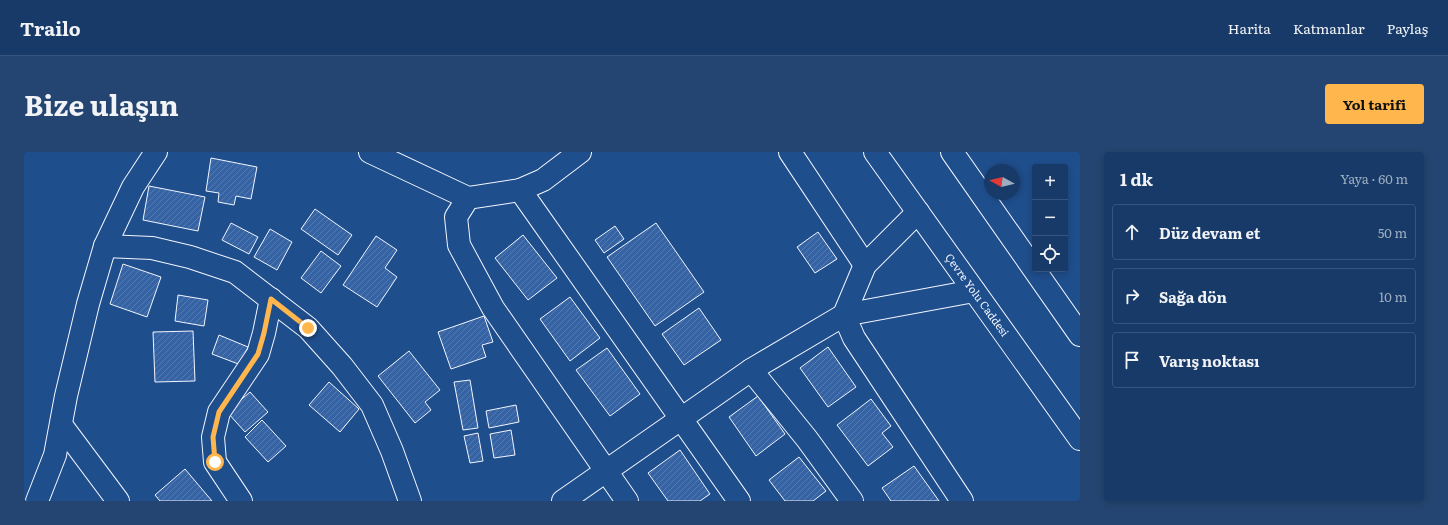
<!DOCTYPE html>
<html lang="tr">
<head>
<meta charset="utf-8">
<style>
  body { margin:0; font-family:Literata,serif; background:#244571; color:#f1f3f6 }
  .controls { position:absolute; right:12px; top:12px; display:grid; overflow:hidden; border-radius:4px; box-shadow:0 2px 6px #0003 }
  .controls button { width:36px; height:36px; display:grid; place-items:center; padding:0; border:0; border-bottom:1px solid #36547d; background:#173a69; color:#f1f3f6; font:20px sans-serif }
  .compass { position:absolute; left:960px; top:12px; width:36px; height:36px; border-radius:50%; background:#173a69; box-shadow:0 2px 6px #0003; rotate:278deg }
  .stop { position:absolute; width:12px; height:12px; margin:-9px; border:3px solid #ffb74d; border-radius:50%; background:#fff }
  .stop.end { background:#ffb74d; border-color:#fff; box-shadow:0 1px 4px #0008 }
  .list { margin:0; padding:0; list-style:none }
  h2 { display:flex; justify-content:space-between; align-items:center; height:52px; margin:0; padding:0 16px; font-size:17px }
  h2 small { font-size:13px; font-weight:400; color:#9eadc0 }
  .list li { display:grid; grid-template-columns:26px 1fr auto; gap:12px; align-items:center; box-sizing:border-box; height:56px; margin:0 8px 8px; padding:0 8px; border:1px solid #36547d; border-radius:4px }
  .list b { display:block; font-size:15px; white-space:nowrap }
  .list em { font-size:13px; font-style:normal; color:#9eadc0 }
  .icon { flex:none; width:22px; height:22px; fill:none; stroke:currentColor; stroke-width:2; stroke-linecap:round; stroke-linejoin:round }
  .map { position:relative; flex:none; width:1056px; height:349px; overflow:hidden; border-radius:4px }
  header { display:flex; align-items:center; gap:24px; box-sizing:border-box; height:56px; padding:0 20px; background:#173a69; border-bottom:1px solid #36547d }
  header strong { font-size:19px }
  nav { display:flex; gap:22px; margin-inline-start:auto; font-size:14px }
  .intro { display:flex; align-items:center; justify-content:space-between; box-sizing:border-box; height:96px; padding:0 24px }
  h1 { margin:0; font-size:28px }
  .button { padding:10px 18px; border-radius:4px; background:#ffb74d; color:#111; font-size:14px; font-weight:700 }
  main { display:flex; gap:24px; padding:0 24px }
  aside { flex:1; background:#173a69; border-radius:4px; box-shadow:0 2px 6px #0003 }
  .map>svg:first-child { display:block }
  .building { fill:url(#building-hatch); stroke:#f2f6ff }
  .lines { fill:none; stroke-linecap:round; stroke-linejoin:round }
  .street-casing { stroke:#f2f6ff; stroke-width:24 }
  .highway-casing { stroke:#f2f6ff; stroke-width:24 }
  .street { stroke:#1f4e8c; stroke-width:22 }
  .highway { stroke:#1f4e8c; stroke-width:22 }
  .route { stroke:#ffb74d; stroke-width:5 }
  .labels { text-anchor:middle; stroke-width:3; stroke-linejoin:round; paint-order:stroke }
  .street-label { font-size:11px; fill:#f2f6ff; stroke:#1f4e8c }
</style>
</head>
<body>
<header>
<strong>Trailo</strong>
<nav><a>Harita</a><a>Katmanlar</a><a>Paylaş</a></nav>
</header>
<div class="intro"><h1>Bize ulaşın</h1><a class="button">Yol tarifi</a></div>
<main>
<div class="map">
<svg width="1056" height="349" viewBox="0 0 1056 349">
  <defs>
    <pattern id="building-hatch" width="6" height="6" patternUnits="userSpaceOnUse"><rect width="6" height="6" fill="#3563a3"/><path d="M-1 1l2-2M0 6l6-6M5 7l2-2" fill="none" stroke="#537ab1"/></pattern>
  </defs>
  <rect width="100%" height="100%" fill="#1f4e8c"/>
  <!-- building -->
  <g class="building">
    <path d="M187,6l46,9 -6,32 -15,-3 -2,9 -16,-3 1,-9 -13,-2z"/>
    <path d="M125,34l56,11 -7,34 -55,-11z"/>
    <path d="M291,57l37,26 -14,20 -37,-26z"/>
    <path d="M207,71l27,14 -9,17 -27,-14z"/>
    <path d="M632,71l48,69 -49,34 -48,-69z"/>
    <path d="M591,74l9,13 -20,14 -9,-13z"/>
    <path d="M246,77l22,13 -15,28 -23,-13z"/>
    <path d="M794,80l19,27 -22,14 -18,-26z"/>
    <path d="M499,83l34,43 -29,22 -33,-42z"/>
    <path d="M352,84l21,14 -12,18 12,9 -20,30 -34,-22z"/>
    <path d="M297,99l20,15 -20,27 -20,-15z"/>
    <path d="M99,112l38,13 -14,40 -37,-13z"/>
    <path d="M154,143l30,5 -4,26 -29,-5z"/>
    <path d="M546,145l30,41 -30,23 -30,-42z"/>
    <path d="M675,156l22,32 -37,25 -22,-31z"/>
    <path d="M460,164l9,26 -11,3 4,12 -35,12 -13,-37z"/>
    <path d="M169,179l2,50 -40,1 -2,-50z"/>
    <path d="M195,183l29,12 -7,18 -29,-11z"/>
    <path d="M804,195l28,40 -28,20 -28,-39z"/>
    <path d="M583,196l33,46 -30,22 -34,-46z"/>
    <path d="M385,199l31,39 -15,12 6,8 -16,13 -37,-47z"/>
    <path d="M446,228l8,48 -15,2 -9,-48z"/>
    <path d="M305,230l30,27 -19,23 -31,-27z"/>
    <path d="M226,240l18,20 -23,20 -18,-20z"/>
    <path d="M734,244l27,38 -29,22 -27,-39z"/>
    <path d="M847,247l20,27 -9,7 11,14 -25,19 -31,-41z"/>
    <path d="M492,253l3,17 -30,6 -3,-17z"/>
    <path d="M238,268l24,26 -18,16 -23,-25z"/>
    <path d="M487,278l4,25 -21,3 -4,-24z"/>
    <path d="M454,281l5,28 -13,2 -6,-27z"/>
    <path d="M656,298l30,44 -10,7h-32l-20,-28z"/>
    <path d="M775,305l27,34 -13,10h-28l-16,-21z"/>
    <path d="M890,314l25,35h-48l-9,-13z"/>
    <path d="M161,317l27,32h-52l-5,-6z"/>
  </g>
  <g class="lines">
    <defs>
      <g id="street">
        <path d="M346,0l98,46 52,-8 23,-10 37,-28"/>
        <path d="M766,0l75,113"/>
        <path d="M496,38l219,311"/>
        <path d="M444,46l-12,19 3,28 34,63 134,193"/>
        <path d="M894,60l-53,53 -21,50 10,23 108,163"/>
        <path d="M81,94l47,2 38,9 45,15 73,56 34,38 30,39 20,46 18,50"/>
        <path d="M727,218l56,69 45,62"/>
        <path d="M38,274l56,75"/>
        <path d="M13,349l18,-46 11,-59 22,-92 17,-58 28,-59 23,-35"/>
        <path d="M217,349l-26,-39 -2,-25 6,-25 39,-58 6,-21 7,-34"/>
        <path d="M539,349l188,-131 93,-55 130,-24"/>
      </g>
      <g id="highway">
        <path d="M851,0l205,287"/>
        <path d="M928,0l128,183"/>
      </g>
    </defs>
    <!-- street casing -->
    <use href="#street" class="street-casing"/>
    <!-- highway casing -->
    <use href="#highway" class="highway-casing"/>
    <!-- street -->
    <use href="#street" class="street"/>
    <!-- highway -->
    <use href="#highway" class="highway"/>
  </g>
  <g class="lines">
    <!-- route -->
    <path class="route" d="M191,310l-2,-25 6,-25 39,-58 6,-21 7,-34 37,29"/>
  </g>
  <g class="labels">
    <!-- street labels -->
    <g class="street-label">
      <text transform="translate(953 143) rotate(54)" y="4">Çevre Yolu Caddesi</text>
    </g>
  </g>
</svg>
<div class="controls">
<button>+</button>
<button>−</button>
<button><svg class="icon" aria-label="locate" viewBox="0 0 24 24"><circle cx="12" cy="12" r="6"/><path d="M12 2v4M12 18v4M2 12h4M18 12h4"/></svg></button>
</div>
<svg class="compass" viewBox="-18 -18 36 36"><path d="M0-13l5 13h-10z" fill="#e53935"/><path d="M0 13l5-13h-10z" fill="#9eadc0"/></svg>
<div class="stop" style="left:191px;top:310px"></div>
<div class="stop end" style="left:284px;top:176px"></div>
</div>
<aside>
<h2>1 dk<small>Yaya · 60 m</small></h2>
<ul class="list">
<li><svg class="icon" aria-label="ahead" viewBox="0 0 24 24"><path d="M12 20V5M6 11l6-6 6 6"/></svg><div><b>Düz devam et</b></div><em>50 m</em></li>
<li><svg class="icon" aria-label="right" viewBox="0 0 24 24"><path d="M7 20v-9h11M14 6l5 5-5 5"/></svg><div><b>Sağa dön</b></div><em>10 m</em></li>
<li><svg class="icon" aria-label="arrive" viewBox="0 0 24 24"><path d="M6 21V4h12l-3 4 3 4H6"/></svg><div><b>Varış noktası</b></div></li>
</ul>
</aside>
</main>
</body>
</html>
